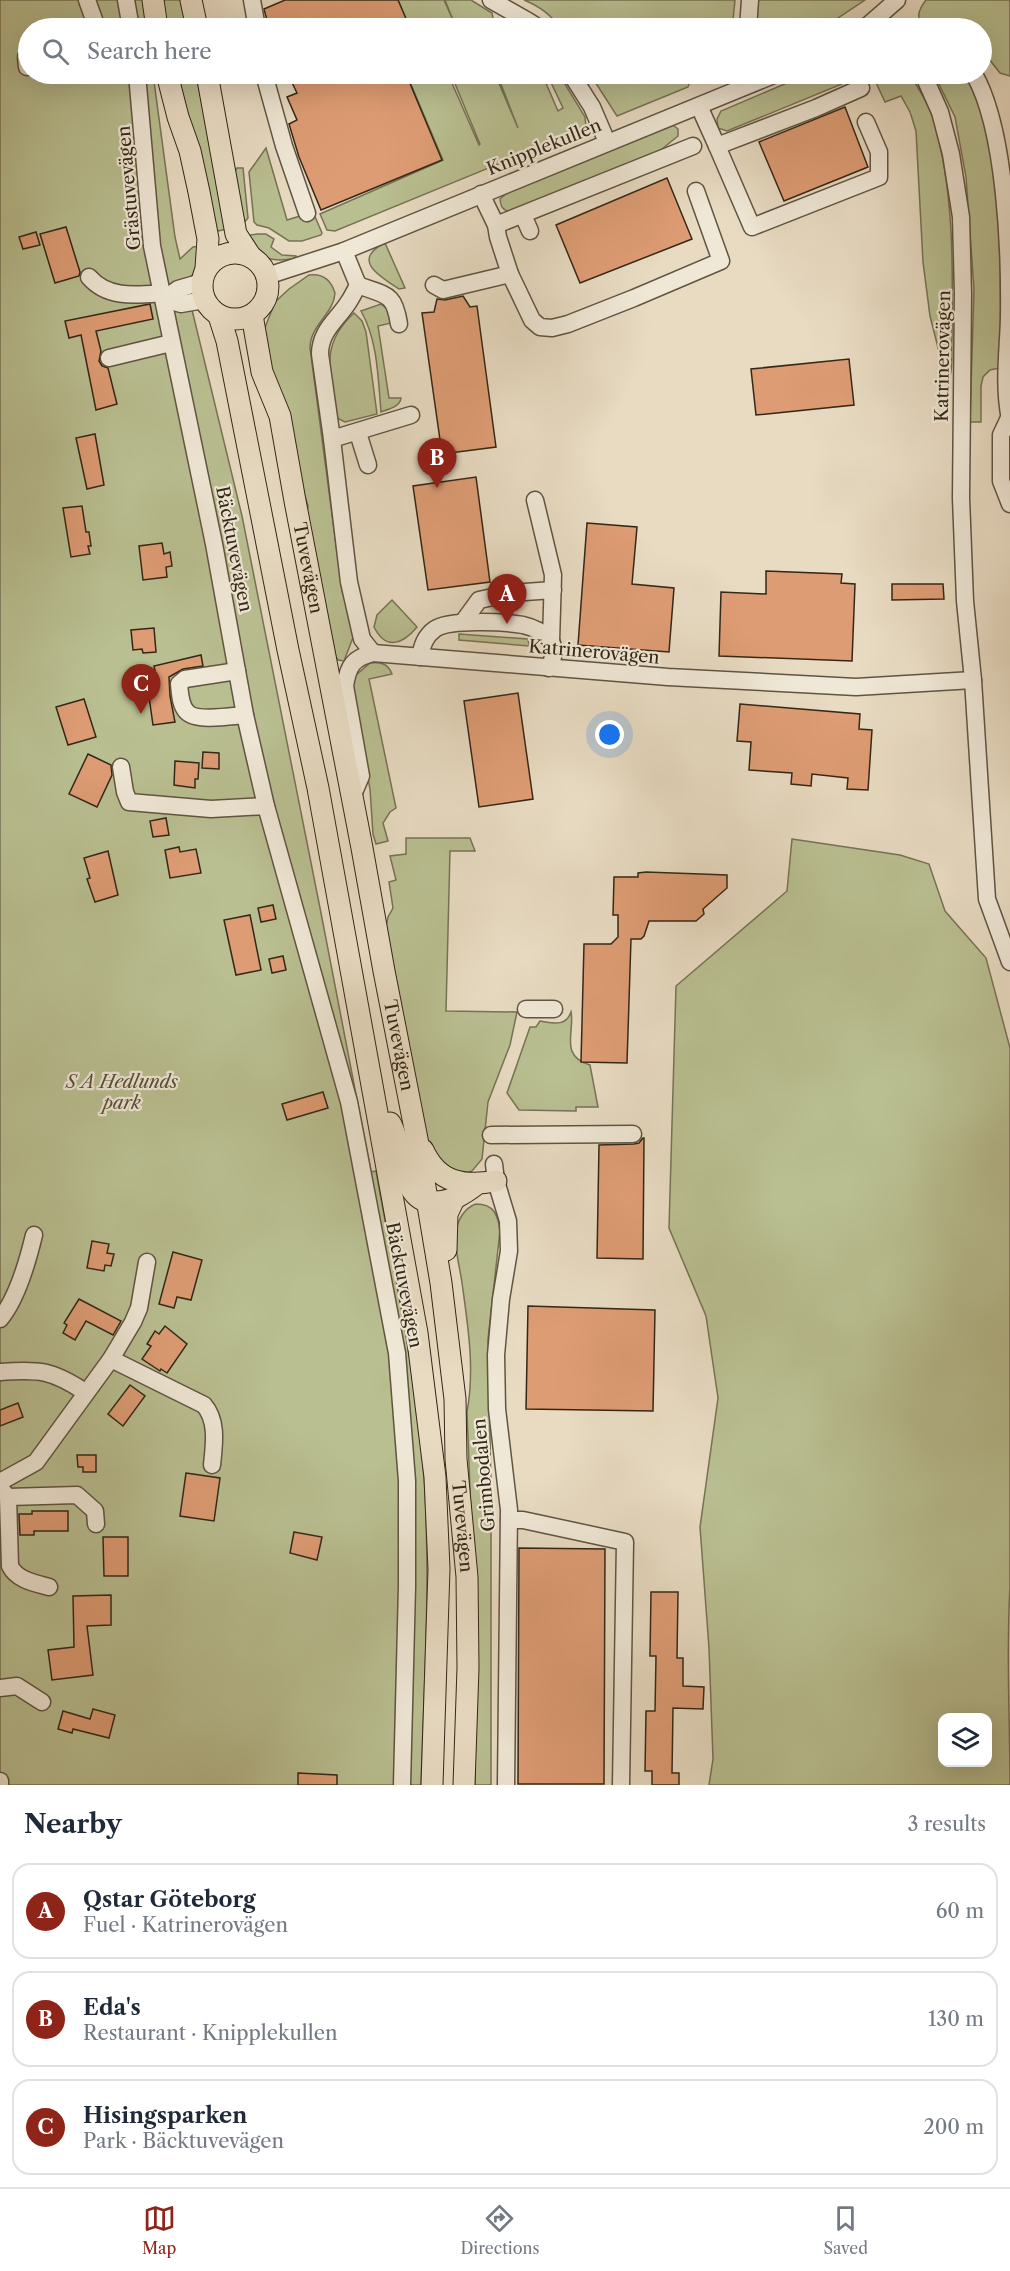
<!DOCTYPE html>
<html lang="en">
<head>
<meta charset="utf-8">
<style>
  body { margin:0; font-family:"Libre Caslon Text",serif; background:#f6f6f7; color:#1f2937 }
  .controls { position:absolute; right:18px; bottom:18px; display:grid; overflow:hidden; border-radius:12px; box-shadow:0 6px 24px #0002 }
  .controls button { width:54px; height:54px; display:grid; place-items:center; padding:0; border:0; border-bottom:2px solid #e0e1e3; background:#fff; color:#1f2937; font:30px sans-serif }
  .you { position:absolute; left:610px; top:735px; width:21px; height:21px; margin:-15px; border:4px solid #fff; border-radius:50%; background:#1a73e8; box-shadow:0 0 0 9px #1a73e833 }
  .badge { display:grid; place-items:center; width:39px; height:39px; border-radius:50%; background:#8f2418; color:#fff; font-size:20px; font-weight:700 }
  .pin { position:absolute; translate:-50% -50px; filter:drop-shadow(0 2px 3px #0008) }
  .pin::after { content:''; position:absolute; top:32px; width:21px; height:18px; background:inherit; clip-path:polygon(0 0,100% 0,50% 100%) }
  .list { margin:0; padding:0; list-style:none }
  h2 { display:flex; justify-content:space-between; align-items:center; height:78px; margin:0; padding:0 24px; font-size:26px }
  h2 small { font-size:20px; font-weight:400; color:#747a83 }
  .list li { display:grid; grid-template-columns:39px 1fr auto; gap:18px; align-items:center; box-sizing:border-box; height:96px; margin:0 12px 12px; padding:0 12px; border:2px solid #e0e1e3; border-radius:18px }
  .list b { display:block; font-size:22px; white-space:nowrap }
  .list p { margin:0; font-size:20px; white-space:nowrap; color:#747a83 }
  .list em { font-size:20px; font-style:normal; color:#747a83 }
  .icon { flex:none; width:33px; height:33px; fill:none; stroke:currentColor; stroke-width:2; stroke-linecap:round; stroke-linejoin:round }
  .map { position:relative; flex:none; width:1010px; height:1785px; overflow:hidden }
  .search { position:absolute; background:#fff; box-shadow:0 6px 24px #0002; left:18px; right:18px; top:18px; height:66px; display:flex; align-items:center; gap:15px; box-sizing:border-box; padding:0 21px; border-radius:33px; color:#747a83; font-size:22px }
  .sheet { height:402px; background:#fff }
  nav { display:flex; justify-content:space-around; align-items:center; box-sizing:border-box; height:84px; border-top:2px solid #e0e1e3; background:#fff; font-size:16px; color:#747a83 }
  nav a { display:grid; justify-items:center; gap:3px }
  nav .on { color:#8f2418 }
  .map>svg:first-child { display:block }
  .green { fill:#b9bf91; stroke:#767354; stroke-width:1.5; fill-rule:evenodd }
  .building { fill:#de9c74; stroke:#332717; stroke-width:1.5 }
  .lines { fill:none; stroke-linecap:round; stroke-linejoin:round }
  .minor-casing { stroke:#605442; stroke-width:19 }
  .major-casing { stroke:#332717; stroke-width:23 }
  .minor { stroke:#f0e8d7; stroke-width:16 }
  .major { stroke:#e8dbc2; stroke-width:21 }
  .labels { text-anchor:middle; stroke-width:4.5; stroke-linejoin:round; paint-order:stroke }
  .street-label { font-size:18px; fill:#332717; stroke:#f0e8d7 }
  .park-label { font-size:18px; font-style:italic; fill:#544d36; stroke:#f0e8d7 }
</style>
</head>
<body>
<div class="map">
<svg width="1010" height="1785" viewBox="0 0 1010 1785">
  <rect width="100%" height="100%" fill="#e8dbc2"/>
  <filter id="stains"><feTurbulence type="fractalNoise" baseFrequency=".00333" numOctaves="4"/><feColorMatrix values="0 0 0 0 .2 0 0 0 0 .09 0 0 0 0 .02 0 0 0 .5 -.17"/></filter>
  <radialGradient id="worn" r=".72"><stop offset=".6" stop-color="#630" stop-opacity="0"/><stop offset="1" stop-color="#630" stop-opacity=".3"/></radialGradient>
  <!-- green -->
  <g class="green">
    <path d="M0,0h143l4,28h-119v46h125l22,163 5,22 13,-12 7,-1c0,18 0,25 -15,35l57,235 79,397 50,259 5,-1c19,107 43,215 49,323 5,97 -1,194 -4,291h-421z"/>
    <path d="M161,0h19l7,28h-22z"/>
    <path d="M398,0h46l11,25 -10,-25h26l21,13 1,5c-12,17 -62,11 -83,10z"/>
    <path d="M524,0h211l-2,20 -8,8h-165c-9,-14 -21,-22 -36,-28z"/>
    <path d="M758,0h107l-42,28h-43l-7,-4 -16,-2z"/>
    <path d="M926,0h84v76l-10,-3 -18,-23v-22c-19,0 -85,9 -56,-28z"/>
    <path d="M173,74h23l32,154 -1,1 -14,3z"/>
    <path d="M429,74h19l31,71 1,-1 -29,-70h44l23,54 -21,-54h45l16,37 5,-3 -16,-34h12l26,43 1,11 -251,103 -8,-1 -7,-16 123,-54 -33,-78z"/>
    <path d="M590,74h103l-5,13 -71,29z"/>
    <path d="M808,74h41l-7,10 -115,47 -9,-3 -1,-9 4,-8z"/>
    <path d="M872,74h37c9,13 19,29 24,44 21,70 20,148 19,220 -1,13 2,35 -5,45l-17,-67 -7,-54 -7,-131 -6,-19 -9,-16 -16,6z"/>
    <path d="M934,74h29c18,18 22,47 26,71 13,74 12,148 11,223l-10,2 -7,7 -2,9v36h-11l4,-133 -8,-112 -11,-60z"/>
    <path d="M673,125l5,4v7l-21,17 -148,59c-7,-3 -8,-5 -9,-13l7,-6z"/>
    <path d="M266,148l21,72 26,-8 9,21 -1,2 -19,6h-13l-20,-13 -12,-3 -3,-3 -5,-50z"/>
    <path d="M237,168h6l5,50 -5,6 -8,-52z"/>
    <path d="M258,234h8l8,5 -3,8 11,8 14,1v2c-27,6 -37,-1 -52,-22z"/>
    <path d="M385,243l20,45 -6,1c-18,-12 -49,-29 -14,-46z"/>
    <path d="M309,275c14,-2 22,5 26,18 -1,21 -25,32 -25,55l32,242 12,45 -10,26 -6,-1 -2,-3 -29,-144 1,-7 -37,-128 -7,-48 11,-28 14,-13z"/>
    <path d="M381,304l6,5 4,14 -13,3 11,72h12c-1,9 -12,11 -20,14 -3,-34 -3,-71 -20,-101z"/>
    <path d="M354,313l8,8 4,11 11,82 -32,8 -8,-4c-6,-43 -19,-72 17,-105z"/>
    <path d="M392,600l25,27c-14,17 -31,24 -43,0l3,-12z"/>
    <path d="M459,634l69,5 1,7 -70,-6z"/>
    <path d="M370,663c10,-1 18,0 22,11l-23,5 27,129 -6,4 -7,11 5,18 -12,3 -3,-10 -3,-45 -19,-99 4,-14z"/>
    <path d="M406,838h64l5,13h-25l-4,160 71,1 -7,33 -22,57 -6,57 -10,12 -6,3 -21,-6 -18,-28 -41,-214 2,-9 5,-9 -4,-26 7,-2 -6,-24 16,-2z"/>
    <path d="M792,839l108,16 29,9 16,47 41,47 24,90v539c-4,66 0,132 0,198h-301l4,-26 -4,-111 -9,-121 18,-129 -12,-82 -37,-88 7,-242 111,-95zM942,1718h46v44h-46z"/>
    <path d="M571,1012c4,20 -12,44 19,53l8,42h-22v4l-57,-1 -12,-17 23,-66h6l4,-6c13,2 26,6 31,-9z"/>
    <path d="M476,1204c18,0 22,11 24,27l-12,108 3,148v298h-16v-167l-8,-206c8,-43 1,-86 -5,-129 -2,-16 -8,-34 -6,-50 1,-12 8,-25 20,-29z"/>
  </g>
  <!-- building -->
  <g class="building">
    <path d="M285,0h113l12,28h-141l-5,-19z"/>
    <path d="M288,74h118l36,86 -121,50 -22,-53 -10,-33 8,-4 -10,-23 10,-4z"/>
    <path d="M845,107l23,60 -84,34 -25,-59z"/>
    <path d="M667,178l25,61 -112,44 -24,-58z"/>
    <path d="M66,227l14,45 -1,4 -24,7 -15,-49z"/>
    <path d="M36,232l4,13 -17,4 -4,-12z"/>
    <path d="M463,296l7,11 7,-1 19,141 -54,7 -20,-141 12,-1 3,-13 8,1z"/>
    <path d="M150,304l3,15 -57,12 5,20 -2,10 3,5 6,2 9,36 -21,6 -15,-75 -12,3 -4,-17z"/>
    <path d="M849,359l5,46 -98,10 -5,-46z"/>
    <path d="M95,434l9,51 -17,4 -11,-51z"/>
    <path d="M476,477l14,105 -62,8 -15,-104z"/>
    <path d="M82,506l4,26h3l2,14h-3l2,8 -19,3 -8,-49z"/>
    <path d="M587,523l50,4 -5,57 42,4 -5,64 -91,-7z"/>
    <path d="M162,543l2,11 6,-2 2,14 -6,1 1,10 -24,3 -4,-34z"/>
    <path d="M766,571l76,3 -1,9 14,1 -3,77 -133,-5 2,-64 45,2z"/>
    <path d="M892,584h51l1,15 -52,1z"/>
    <path d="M154,628l2,24 -13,1 -1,-4 -9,1 -2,-20z"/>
    <path d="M201,655l2,11 -20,3 -14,8 1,19 5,26 -22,3 -6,-42 10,-2 -3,-15z"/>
    <path d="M518,693l15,106 -54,8 -15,-106z"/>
    <path d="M84,699l12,38 -28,8 -12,-38z"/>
    <path d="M740,704l120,10 -1,15 13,1 -4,60 -21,-1 1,-11 -36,-4 -1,12 -20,-2 1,-11 -43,-3 2,-28 -14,-1z"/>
    <path d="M203,752l16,1v16l-17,-1z"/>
    <path d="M88,754l23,11 1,10 -15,32 -28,-13z"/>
    <path d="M175,761l24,2 -1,16h-3v9l-21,-3z"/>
    <path d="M166,818l3,17 -16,2 -3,-16z"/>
    <path d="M179,847l1,5 16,-3 5,24 -31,5 -5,-28z"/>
    <path d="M108,851l10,44 -23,7 -8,-23 3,-1 -6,-20z"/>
    <path d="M646,872l81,3v13l-24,21 1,5 -8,7h-47l-5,15 -3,3h-10l-4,124 -46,-1 3,-118h27l7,-7v-22h-5l1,-38h24v-4z"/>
    <path d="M273,905l3,14 -15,3 -3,-14z"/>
    <path d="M250,915l11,55 -25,5 -12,-55z"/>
    <path d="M283,956l3,14 -14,3 -3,-14z"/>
    <path d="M323,1092l5,16 -41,12 -5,-16z"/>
    <path d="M643,1138h1l-1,121 -46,-1 2,-113 35,-1 5,-1z"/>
    <path d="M92,1241l17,3 -2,9 7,1 -3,12 -6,-1 -1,6 -17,-3z"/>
    <path d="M173,1252l29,8 -11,40 -14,-3 -3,11 -15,-4z"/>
    <path d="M79,1299l42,22 -8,14 -27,-14 -11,19 -12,-7 4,-8 -3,-2z"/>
    <path d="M528,1306l127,4 -2,101 -127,-2z"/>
    <path d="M165,1326l22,18 -20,29 -6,-4 -1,2 -18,-12 9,-13 -4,-2 8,-13 4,3z"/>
    <path d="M130,1385l15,11 -22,30 -15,-12z"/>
    <path d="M18,1403l5,14 -23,9v-16z"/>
    <path d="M77,1455h19v17h-13v-5h-5z"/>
    <path d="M186,1473l34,5 -6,43 -34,-5z"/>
    <path d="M32,1511h36v20h-34v4h-14l-1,-21h13z"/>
    <path d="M294,1532l28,5 -5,23 -27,-7z"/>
    <path d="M103,1537h25v39h-24z"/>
    <path d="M519,1548l86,1 -1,235h-86z"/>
    <path d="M651,1592h27l-1,66h6v28l21,1 -1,22 -30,-1 -1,65h7v12h-27v-14h-7l1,-60h9l1,-55h-6z"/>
    <path d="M111,1595v30l-24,1 6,49 -41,5 -4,-30 26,-3 -1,-51z"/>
    <path d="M93,1709l22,6 -6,23 -36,-9 -1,4 -14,-4 5,-18 27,8z"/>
    <path d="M298,1773l39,2v10h-39z"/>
  </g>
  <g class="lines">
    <defs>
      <g id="minor">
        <path d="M87,0l10,28"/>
        <path d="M126,0l5,28"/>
        <path d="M252,0l5,28"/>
        <path d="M491,0l37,21 11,7"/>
        <path d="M748,28l2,-28"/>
        <path d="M865,28l32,-28"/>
        <path d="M26,57l1,10"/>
        <path d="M137,74l15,172 62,298 31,171 21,91 83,296 48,251 10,128v105l-5,199"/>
        <path d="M264,74l20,72 23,67"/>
        <path d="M571,74l21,33 15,35"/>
        <path d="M923,74l17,38 11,42 10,63 2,77 -2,204 4,103 8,79 14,219 23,63"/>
        <path d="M974,74c32,56 36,179 35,244 -1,34 -6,67 1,101"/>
        <path d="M699,106l18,40 99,-38 45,-20"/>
        <path d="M717,146l35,81 127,-50v-25l-13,-30"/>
        <path d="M481,194l15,31 2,12 12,37 22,46 8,7 12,1 16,-4 66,-26 87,-37 -25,-70"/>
        <path d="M523,215l7,16"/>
        <path d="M496,225l197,-79"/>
        <path d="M344,251l14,34c-3,6 -6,12 -10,18 -11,17 -28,28 -28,51l12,85 17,143 13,57 11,14"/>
        <path d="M267,276l77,-25 432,-177"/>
        <path d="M89,277c19,22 47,18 74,16"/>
        <path d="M358,285c28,11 36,7 41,39"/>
        <path d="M434,285l9,5 67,-16"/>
        <path d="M164,299l14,-10 24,-7"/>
        <path d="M164,299l17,5 23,-4"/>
        <path d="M109,358l62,-15"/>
        <path d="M1009,418l-8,17v46l9,23"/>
        <path d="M358,433l10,32"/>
        <path d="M332,439l79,-24"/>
        <path d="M535,500l18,75 -2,66"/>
        <path d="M463,622l16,-22 32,-7 42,-3"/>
        <path d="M420,657c2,-11 5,-21 15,-28 14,-10 71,-7 88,-4 9,2 23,8 28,16 5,10 2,18 -2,27"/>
        <path d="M237,671l-52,8 -6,5c1,9 1,21 8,28 9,10 45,4 58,3"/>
        <path d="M121,767l4,25 4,10 82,7 55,-3"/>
        <path d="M352,797l9,-21 -16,-90c3,-20 8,-28 28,-33l295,24 188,10 117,-7"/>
        <path d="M526,1009h28"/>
        <path d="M491,1135l142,-1"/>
        <path d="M494,1164l2,17 12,40 1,30 -8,48 -5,56 1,54 12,101 -3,275"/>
        <path d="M0,1319c17,-20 28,-59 34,-84"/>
        <path d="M111,1359l93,46c14,16 10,40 8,60"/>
        <path d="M0,1372c39,-3 52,-2 85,20"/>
        <path d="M0,1482l36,-20 75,-103 22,-37 6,-14 8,-46"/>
        <path d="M0,1488l8,9 2,69c7,14 24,17 39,21"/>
        <path d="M8,1497l69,-2 18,16 1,13"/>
        <path d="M509,1520h14l102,22 -4,243"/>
        <path d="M0,1688l17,-2 25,16"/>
        <path d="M0,1781v2"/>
      </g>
      <g id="major">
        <path d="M153,0l4,28"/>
        <path d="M191,0l6,28"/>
        <path d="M167,74l11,43 12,34 9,41 9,47 -2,29"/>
        <path d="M207,74l29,160 15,23"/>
        <circle cx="235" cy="286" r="33"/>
        <path id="s1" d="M252,315l10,57 18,44 15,85 67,347 22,123 33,168 24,144 14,116 1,60 11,118 1,91 -4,117"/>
        <path d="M219,316l8,25 61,309 30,138 99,545 18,144 4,92 -7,216"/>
        <path d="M390,1123c14,22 9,80 44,79 18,0 30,-8 43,-18"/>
        <path d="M423,1150c15,33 40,37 73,31"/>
        <path d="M446,1250l1,-36 7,-15"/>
      </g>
    </defs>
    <!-- minor casing -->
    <use href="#minor" class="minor-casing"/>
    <!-- major casing -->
    <use href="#major" class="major-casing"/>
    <!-- minor -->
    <use href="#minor" class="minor"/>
    <!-- major -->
    <use href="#major" class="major"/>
  </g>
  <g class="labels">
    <!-- street labels -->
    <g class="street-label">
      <text transform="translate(544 147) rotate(-22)" y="6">Knipplekullen</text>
      <text transform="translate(129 188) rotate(-95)" y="6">Grästuvevägen</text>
      <text transform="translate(943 356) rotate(-89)" y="6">Katrinerovägen</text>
      <text transform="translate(234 549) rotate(79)" y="6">Bäcktuvevägen</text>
      <text dy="6" stroke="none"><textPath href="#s1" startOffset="260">Tuvevägen</textPath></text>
      <text transform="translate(594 652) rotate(5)" y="6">Katrinerovägen</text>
      <text dy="6" stroke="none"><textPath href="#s1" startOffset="746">Tuvevägen</textPath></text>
      <text transform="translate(404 1285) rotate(79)" y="6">Bäcktuvevägen</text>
      <text transform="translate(484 1475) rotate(-95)" y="6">Grimbodalen</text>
      <text dy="6" stroke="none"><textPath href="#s1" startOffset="1232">Tuvevägen</textPath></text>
    </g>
    <!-- park labels -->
    <g class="park-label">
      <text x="122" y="1088">S A Hedlunds<tspan x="122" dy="21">park</tspan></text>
    </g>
  </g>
  <rect width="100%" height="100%" filter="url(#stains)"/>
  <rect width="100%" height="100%" fill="url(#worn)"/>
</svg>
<div class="controls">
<button><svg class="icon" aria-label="layers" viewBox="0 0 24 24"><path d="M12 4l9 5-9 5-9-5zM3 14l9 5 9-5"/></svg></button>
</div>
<div class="you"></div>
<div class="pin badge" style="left:507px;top:624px">A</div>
<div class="pin badge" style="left:437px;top:488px">B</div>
<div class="pin badge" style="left:141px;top:714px">C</div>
<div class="search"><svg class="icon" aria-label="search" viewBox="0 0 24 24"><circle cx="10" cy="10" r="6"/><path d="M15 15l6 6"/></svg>Search here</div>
</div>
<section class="sheet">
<h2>Nearby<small>3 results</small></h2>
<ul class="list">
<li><span class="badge">A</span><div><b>Qstar Göteborg</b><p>Fuel · Katrinerovägen</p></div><em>60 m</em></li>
<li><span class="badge">B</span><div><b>Eda's</b><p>Restaurant · Knipplekullen</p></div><em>130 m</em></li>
<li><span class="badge">C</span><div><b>Hisingsparken</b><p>Park · Bäcktuvevägen</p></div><em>200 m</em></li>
</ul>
</section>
<nav>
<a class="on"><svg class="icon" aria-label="map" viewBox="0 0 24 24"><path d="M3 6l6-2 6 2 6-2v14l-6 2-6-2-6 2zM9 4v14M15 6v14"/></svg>Map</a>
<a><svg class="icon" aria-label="directions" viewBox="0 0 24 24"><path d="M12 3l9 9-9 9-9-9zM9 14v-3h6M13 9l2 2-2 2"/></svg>Directions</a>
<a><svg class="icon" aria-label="saved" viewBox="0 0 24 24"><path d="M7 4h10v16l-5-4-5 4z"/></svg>Saved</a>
</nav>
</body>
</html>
